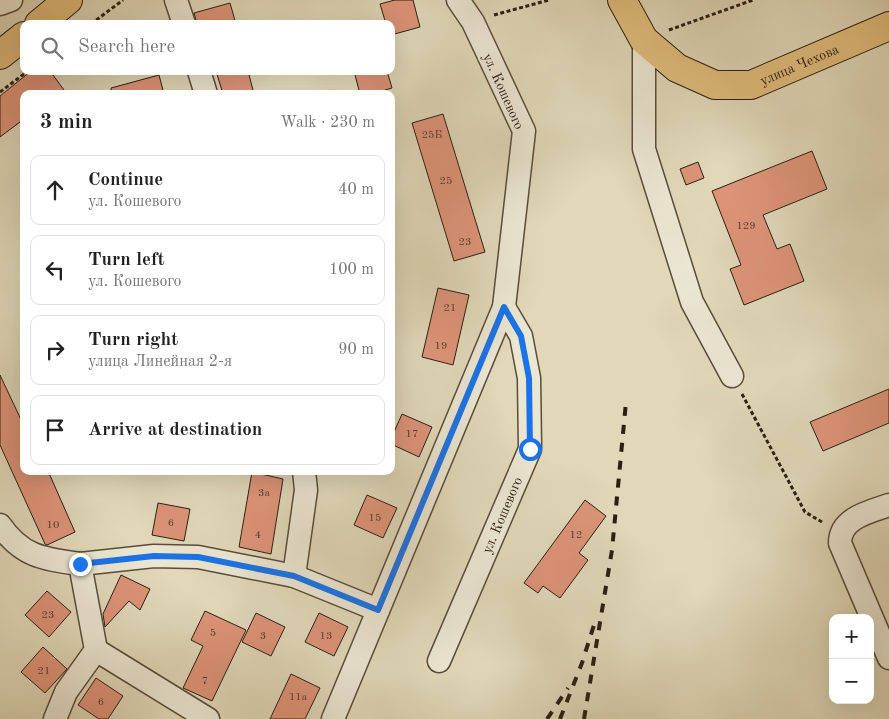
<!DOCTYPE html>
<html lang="en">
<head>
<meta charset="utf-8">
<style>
  body { margin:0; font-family:"Old Standard TT",serif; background:#f6f6f6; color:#222 }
  .controls { position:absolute; right:15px; bottom:15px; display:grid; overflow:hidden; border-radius:10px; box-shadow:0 5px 20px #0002 }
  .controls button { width:45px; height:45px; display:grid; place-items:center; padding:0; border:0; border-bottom:1px solid #e0e0e0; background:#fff; color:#222; font:25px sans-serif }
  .stop { position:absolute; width:15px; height:15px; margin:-11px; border:4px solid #1a73e8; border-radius:50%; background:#fff }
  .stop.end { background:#1a73e8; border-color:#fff; box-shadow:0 1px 5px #0008 }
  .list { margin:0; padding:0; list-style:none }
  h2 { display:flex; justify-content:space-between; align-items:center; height:65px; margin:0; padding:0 20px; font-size:21px }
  h2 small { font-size:16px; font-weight:400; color:#767676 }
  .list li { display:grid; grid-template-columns:32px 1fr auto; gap:15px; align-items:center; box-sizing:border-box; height:70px; margin:0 10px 10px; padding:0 10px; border:1px solid #e0e0e0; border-radius:10px }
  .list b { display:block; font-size:19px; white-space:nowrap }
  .list p { margin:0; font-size:16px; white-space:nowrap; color:#767676 }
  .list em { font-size:16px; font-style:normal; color:#767676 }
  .icon { flex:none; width:28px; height:28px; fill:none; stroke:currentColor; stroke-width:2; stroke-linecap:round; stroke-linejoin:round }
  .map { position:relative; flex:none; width:889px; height:719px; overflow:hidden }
  .search { position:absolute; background:#fff; box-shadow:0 5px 20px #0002; left:20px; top:20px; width:375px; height:55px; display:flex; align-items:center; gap:12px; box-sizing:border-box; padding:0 18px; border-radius:10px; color:#767676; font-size:19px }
  .panel { position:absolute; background:#fff; box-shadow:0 5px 20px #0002; left:20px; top:90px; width:375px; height:385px; border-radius:10px }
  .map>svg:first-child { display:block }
  .building { fill:#dd9479; stroke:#2a1f11 }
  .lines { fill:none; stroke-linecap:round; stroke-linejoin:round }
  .minor-casing { stroke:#584d3b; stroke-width:25 }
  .major-casing { stroke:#2a1f11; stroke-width:30 }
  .path { stroke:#2a1f11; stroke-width:3; stroke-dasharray:4 2.5; stroke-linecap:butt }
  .minor { stroke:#ebe6d2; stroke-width:22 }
  .major { stroke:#e0bc7c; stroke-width:28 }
  .rail { stroke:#2a1f11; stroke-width:4; stroke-dasharray:9 9; stroke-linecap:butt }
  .route { stroke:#1a73e8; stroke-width:6 }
  .labels { text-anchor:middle; stroke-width:4.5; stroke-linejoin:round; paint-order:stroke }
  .number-label { font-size:11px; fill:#573c2b }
  .street-label { font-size:14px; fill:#2a1f11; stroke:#ebe6d2 }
</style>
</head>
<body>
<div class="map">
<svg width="889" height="719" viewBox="0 0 889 719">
  <rect width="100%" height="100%" fill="#e0d8b9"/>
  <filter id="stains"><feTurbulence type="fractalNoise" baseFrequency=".004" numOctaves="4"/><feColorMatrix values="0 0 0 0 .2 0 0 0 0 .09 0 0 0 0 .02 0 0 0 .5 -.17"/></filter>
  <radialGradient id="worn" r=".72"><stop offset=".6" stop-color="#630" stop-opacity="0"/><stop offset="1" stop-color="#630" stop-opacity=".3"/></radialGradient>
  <!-- building -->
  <g class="building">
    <path d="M395,0h18l7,27 -29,8v-11h-5l-6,-20z"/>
    <path d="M230,3l6,21h-39l-3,-11z"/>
    <path d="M31,71h19l17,23h-43v25l-24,18v-41z"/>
    <path d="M216,71h32l6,23h-31z"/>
    <path d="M354,71h33l5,17 -20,6h-12z"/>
    <path d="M159,75l5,19h-52l-1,-6z"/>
    <path d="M443,114l42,138 -31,9 -42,-138z"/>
    <path d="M812,151l15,38 -64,26 14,34 13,-5 14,37 -60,24 -14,-36 11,-4 -29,-74z"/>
    <path d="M698,162l6,16 -18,7 -6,-16z"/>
    <path d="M438,288l31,7 -16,70 -31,-8z"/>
    <path d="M0,375l24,51v45h24l27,61 -28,13 -2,-1 -45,-99z"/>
    <path d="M889,389v34l-66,28 -13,-29z"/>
    <path d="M402,414l30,13 -13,30 -28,-13v-5z"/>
    <path d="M252,472l31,7 -12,75 -32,-7z"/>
    <path d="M367,495l30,13 -14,30 -29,-13z"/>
    <path d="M585,500l21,16 -27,37 9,7 -28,38 -17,-12 -5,7 -14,-10z"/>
    <path d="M158,503l32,6 -6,32 -32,-6z"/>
    <path d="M121,575l29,14 -10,21 -11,-9 -24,26 -2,-13z"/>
    <path d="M47,591l24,21 -22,25 -24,-22z"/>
    <path d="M205,611l41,19 -34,71 -29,-13 20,-42 -12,-6z"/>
    <path d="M256,613l29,14 -14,29 -29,-14z"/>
    <path d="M319,613l29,14 -14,29 -29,-14z"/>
    <path d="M43,647l24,22 -22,24 -24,-21z"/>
    <path d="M291,674l29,14 -15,31h-35z"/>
    <path d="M96,678l27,18 -15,23h-9l-21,-14z"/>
  </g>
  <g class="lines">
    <defs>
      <g id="minor">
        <path d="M176,0l8,24"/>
        <path d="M0,4l11,-4"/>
        <path d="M644,40v109l48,153 40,74"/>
        <path d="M199,71l7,23"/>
        <path d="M889,505c-20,7 -49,13 -49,38l49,115"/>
        <path d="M0,525c22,32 44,34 80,39l16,86 -30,42 -11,27"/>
        <path d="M80,564l74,-8 44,1 96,19 84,34"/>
        <path d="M294,576l12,-86 -2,-19"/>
        <path d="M96,650l112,69"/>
        <path id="s1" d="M439,661l91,-212 -1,-71 -8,-42 -17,-29"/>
        <path d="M333,719l171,-412 20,-176 -51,-109 -15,-22"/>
      </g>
      <g id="major">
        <path id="s2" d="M622,0l22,40 33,28 38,17h36l138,-59"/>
        <path d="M39,24l29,-24"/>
        <path d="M0,55l24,-19"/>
      </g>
    </defs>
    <!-- minor casing -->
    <use href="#minor" class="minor-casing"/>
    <!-- major casing -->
    <use href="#major" class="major-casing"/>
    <!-- path -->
    <g class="path">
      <path d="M494,15l55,-15"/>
      <path d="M91,24l32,-24"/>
      <path d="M669,30l84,-30"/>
      <path d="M0,92l28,-21"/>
      <path d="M742,394l63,118 17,10"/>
    </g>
    <!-- minor -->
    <use href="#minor" class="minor"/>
    <!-- major -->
    <use href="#major" class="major"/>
    <!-- rail -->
    <g class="rail">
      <path d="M547,719l21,-31"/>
      <path d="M560,719l22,-56 12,-38"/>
      <path d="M584,719l28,-169 14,-148"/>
    </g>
  </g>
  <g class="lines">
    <!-- route -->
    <path class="route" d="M80,564l74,-8 44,1 96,19 84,34 126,-303 17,29 8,42 1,71"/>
  </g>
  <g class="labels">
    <!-- number labels -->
    <g class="number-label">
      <text x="432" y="138">25Б</text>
      <text x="446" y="184">25</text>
      <text x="746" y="229">129</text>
      <text x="465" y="245">23</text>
      <text x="450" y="311">21</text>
      <text x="441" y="349">19</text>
      <text x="412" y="437">17</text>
      <text x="264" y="496">3а</text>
      <text x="375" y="521">15</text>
      <text x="171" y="526">6</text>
      <text x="53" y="528">10</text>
      <text x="258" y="538">4</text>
      <text x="576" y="538">12</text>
      <text x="48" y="618">23</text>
      <text x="213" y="636">5</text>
      <text x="263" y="639">3</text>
      <text x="326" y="639">13</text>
      <text x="44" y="674">21</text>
      <text x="205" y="684">7</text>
      <text x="298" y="700">11а</text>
      <text x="101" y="705">6</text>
    </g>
    <!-- street labels -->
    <g class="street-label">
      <text dy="5" stroke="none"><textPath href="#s2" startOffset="219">улица Чехова</textPath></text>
      <text transform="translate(504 91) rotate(66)" y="5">ул. Кошевого</text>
      <text dy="5" stroke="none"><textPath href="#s1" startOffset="159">ул. Кошевого</textPath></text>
    </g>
  </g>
  <rect width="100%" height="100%" filter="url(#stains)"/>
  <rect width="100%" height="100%" fill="url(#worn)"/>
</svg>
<div class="controls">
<button>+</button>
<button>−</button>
</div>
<div class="stop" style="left:530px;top:449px"></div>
<div class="stop end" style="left:80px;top:564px"></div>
<div class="search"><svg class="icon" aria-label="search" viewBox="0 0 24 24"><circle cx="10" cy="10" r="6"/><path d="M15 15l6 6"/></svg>Search here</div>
<section class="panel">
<h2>3 min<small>Walk · 230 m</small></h2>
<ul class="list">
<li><svg class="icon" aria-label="ahead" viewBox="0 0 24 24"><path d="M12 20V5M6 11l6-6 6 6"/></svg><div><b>Continue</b><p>ул. Кошевого</p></div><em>40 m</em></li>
<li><svg class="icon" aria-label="left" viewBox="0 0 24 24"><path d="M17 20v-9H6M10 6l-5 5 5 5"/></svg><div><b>Turn left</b><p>ул. Кошевого</p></div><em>100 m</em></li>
<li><svg class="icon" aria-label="right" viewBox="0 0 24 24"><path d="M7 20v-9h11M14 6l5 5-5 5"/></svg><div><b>Turn right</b><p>улица Линейная 2-я</p></div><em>90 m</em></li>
<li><svg class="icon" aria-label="arrive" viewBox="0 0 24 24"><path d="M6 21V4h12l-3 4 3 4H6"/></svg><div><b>Arrive at destination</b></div></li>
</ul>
</section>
</div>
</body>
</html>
